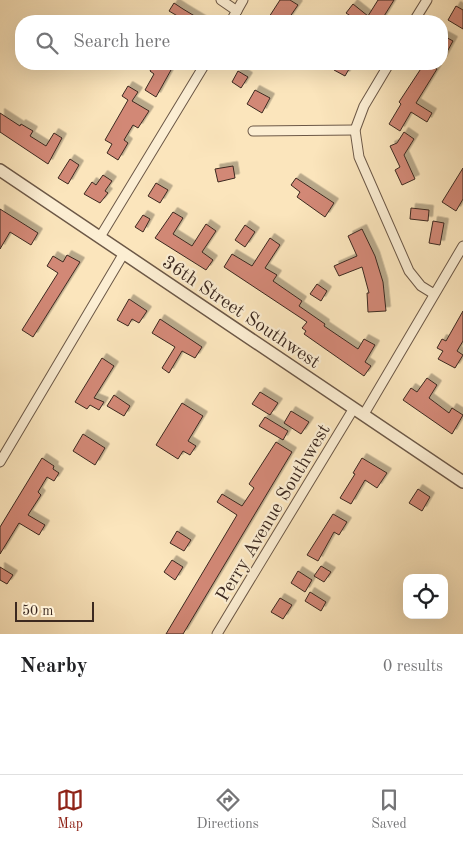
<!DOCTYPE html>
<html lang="en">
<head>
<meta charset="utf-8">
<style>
  body { margin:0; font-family:"Old Standard TT",serif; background:#f6f6f6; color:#202124 }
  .controls { position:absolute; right:15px; bottom:15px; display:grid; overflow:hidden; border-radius:10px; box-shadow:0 5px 20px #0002 }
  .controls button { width:45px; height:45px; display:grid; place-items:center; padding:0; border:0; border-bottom:1px solid #e0e0e0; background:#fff; color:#202124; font:25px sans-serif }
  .scale { position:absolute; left:15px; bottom:12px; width:79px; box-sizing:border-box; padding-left:5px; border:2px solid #3c2920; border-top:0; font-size:14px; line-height:18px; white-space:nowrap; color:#3c2920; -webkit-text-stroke:4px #fceed3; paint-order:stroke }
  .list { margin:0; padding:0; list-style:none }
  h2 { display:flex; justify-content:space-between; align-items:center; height:65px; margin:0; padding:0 20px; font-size:21px }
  h2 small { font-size:16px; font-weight:400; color:#757577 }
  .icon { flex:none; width:28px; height:28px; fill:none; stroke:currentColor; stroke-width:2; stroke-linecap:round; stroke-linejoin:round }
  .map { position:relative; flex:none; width:463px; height:634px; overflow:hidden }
  .search { position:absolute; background:#fff; box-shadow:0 5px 20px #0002; left:15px; right:15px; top:15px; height:55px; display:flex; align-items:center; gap:12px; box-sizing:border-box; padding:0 18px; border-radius:20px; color:#757577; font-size:19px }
  .sheet { height:140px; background:#fff }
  nav { display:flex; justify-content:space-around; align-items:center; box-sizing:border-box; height:70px; border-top:1px solid #e0e0e0; background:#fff; font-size:14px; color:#757577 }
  nav a { display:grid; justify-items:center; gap:2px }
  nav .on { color:#8f2418 }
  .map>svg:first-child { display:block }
  .building { fill:#d28876; stroke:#3c2920; filter:url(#shadow) }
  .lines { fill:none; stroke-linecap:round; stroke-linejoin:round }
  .minor-casing { stroke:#6c5847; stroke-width:11 }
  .tertiary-casing { stroke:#6c5847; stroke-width:14 }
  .minor { stroke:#fceed3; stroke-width:9 }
  .tertiary { stroke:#fceed3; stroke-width:11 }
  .labels { text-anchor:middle; stroke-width:4.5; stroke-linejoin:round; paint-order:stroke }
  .street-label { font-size:19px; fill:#3c2920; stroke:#fceed3 }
</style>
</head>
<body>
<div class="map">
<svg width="463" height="634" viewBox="0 0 463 634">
  <defs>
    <filter id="shadow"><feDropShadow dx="4.5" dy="-4.5" stdDeviation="0" flood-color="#0004"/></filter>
  </defs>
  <rect width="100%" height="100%" fill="#fbe5bc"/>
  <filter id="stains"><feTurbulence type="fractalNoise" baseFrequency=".004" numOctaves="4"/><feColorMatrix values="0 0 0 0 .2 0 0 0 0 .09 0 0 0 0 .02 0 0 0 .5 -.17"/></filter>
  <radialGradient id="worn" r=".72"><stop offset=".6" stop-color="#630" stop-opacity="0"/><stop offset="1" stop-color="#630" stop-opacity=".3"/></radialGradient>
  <!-- building -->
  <g class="building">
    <path d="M280,0h10l8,5 -11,16h-12l-6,-4z"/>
    <path d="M378,0h16l-13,21h-23l-12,-8 7,-9 15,12z"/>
    <path d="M174,3l9,6 20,12h-17l-17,-10z"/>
    <path d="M456,6l7,4v19l-15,-9z"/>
    <path d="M442,35l11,6 -11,20z"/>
    <path d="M154,64h6l11,6 -15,27 -11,-7 9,-16 -4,-3z"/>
    <path d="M337,64h15l-7,12 -11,-6z"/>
    <path d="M424,64h5l8,5 -21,34 16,10 -5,9 -16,-10 -11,19 -11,-7 12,-20 -2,-2z"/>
    <path d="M238,71l10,6 -7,11 -9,-6z"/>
    <path d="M128,86l10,6 -6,9 17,10 -11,17 -5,-3 -9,15 4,3 -10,17 -11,-7 5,-9 -7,-4 23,-40 -6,-4z"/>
    <path d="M255,90l15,8 -8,15 -15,-9z"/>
    <path d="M0,113l20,13 1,-2 12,7 -3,5 16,10 8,-13 8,5 -14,26 -48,-32z"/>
    <path d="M404,132l10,7 -10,16 11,24 -13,6 -7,-15 5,-3 -10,-21 7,-3z"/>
    <path d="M70,159l9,6 -11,19 -10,-6z"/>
    <path d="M233,166l2,12 -17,4 -3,-13z"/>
    <path d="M463,168v31l-7,12 -14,-9z"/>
    <path d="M103,175l9,6 -7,10 3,2 -8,10 -16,-9 8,-12 4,3z"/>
    <path d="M296,178l38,25 -9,14 -28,-20 3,-5 -9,-7z"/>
    <path d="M156,183l12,7 -8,13 -12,-7z"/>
    <path d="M411,208l18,2 -1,11 -18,-2z"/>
    <path d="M0,209l38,24 -7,12 -21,-13 -10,17z"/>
    <path d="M173,212l10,6 -10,16 19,12 14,-22 10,7 -14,21 11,8 -7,10 -51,-32z"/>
    <path d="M143,215l7,4 -7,13 -8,-5z"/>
    <path d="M433,221l11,2 -4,22 -11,-2z"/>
    <path d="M245,225l10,7 -10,15 -10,-7z"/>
    <path d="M362,229l13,27 8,26 3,29 -18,1 -1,-19h2l-7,-26 -23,9 -5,-10 23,-10 -9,-20z"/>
    <path d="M270,238l10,7 -15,23 12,7 -4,6 29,20 -3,5 26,18 -1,2 34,23 6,-10 11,6 -10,17 6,4 -7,10 -60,-42 2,-3 -4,-3 5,-6 -83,-55 8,-13 20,12z"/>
    <path d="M67,255l13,7 -47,75 -11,-7 36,-57 -11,-7 6,-10 10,6z"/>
    <path d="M317,284l10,7 -6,10 -11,-7z"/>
    <path d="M129,299l18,12 -8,12 -7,-4 -4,7 -11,-6z"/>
    <path d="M463,311v30l-6,10 6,4 -8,13 -17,-9 5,-8 -6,-3 5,-9 4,2z"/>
    <path d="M160,319l42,28 -7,11 -13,-7 -13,22 -7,-5 13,-21 -23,-14z"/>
    <path d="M102,358l12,8 -20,32 10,4 -5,8 -9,-5 -3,4 -12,-7z"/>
    <path d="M427,378l10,7 -8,13 20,15 3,-5 11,7 -11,19 -49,-34 8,-12 6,4z"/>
    <path d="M260,392l18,11 -8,12 -18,-11z"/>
    <path d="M114,395l16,11 -6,10 -17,-10z"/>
    <path d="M182,403l21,13 -15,25 8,5 -6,9 -7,-4 -5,8 -22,-14z"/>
    <path d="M291,411l18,11 -8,12 -17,-11z"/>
    <path d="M265,417l23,14 -5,9 -24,-14z"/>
    <path d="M83,434l22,14 -10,17 -22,-14z"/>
    <path d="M276,442l16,10 -109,182h-17l71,-119 -20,-13 5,-8 20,12 12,-18 -5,-4z"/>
    <path d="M42,458l12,8 -1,3 6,4 -5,8 -7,-4 -9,15 3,3 -13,20 17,10 -6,10 -20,-12 -19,31v-27z"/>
    <path d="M362,458l25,15 -10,15 -12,-8 -14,24 -11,-6 15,-24 -2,-1z"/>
    <path d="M418,489l12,8 -8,14 -13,-8z"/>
    <path d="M333,514l14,8 -8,13 -5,-3 -16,29 -11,-6z"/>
    <path d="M177,531l14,9 -7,11 -14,-8z"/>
    <path d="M172,560l11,7 -8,13 -11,-8z"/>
    <path d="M321,566l10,6 -7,10 -10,-6z"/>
    <path d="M0,567l13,8 -6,9 -7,-4z"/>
    <path d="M298,571l14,9 -7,12 -14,-9z"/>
    <path d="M310,592l16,10 -5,9 -16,-10z"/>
    <path d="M280,598l12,7 -9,14 -12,-7z"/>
  </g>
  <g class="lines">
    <defs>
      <g id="minor">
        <path d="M221,0l16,11"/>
        <path d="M231,21l12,-21"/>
        <path d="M414,21l13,-21"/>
        <path d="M389,64l-25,42 -9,24 4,27 50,114 12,15 13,8"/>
        <path d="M253,131l102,-1"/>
        <path d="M100,237l105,-173"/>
        <path d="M364,414l99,-168"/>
        <path d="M0,462l124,-209"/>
        <path d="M217,634l137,-226"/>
      </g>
      <path id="tertiary" d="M0,170l463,312"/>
    </defs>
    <!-- minor casing -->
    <use href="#minor" class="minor-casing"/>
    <!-- tertiary casing -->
    <use href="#tertiary" class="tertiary-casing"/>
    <!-- minor -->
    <use href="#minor" class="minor"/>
    <!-- tertiary -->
    <use href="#tertiary" class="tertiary"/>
  </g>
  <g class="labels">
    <!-- street labels -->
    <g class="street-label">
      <text transform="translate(242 311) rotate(34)" y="7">36th Street Southwest</text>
      <text transform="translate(272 512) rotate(-59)" y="7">Perry Avenue Southwest</text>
    </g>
  </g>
  <rect width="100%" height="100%" filter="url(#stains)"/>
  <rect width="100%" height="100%" fill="url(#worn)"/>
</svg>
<div class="controls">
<button><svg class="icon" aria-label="locate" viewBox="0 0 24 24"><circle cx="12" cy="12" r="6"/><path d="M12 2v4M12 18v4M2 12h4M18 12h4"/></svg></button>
</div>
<div class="scale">50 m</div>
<div class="search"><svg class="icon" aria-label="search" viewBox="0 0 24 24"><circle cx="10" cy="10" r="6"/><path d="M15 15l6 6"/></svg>Search here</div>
</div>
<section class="sheet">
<h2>Nearby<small>0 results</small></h2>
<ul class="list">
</ul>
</section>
<nav>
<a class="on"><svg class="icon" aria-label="map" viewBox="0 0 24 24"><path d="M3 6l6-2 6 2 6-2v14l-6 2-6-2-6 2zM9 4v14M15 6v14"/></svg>Map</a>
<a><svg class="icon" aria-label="directions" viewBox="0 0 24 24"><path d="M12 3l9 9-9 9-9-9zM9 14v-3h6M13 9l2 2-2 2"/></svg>Directions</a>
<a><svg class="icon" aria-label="saved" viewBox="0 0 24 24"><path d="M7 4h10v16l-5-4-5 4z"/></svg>Saved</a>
</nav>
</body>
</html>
